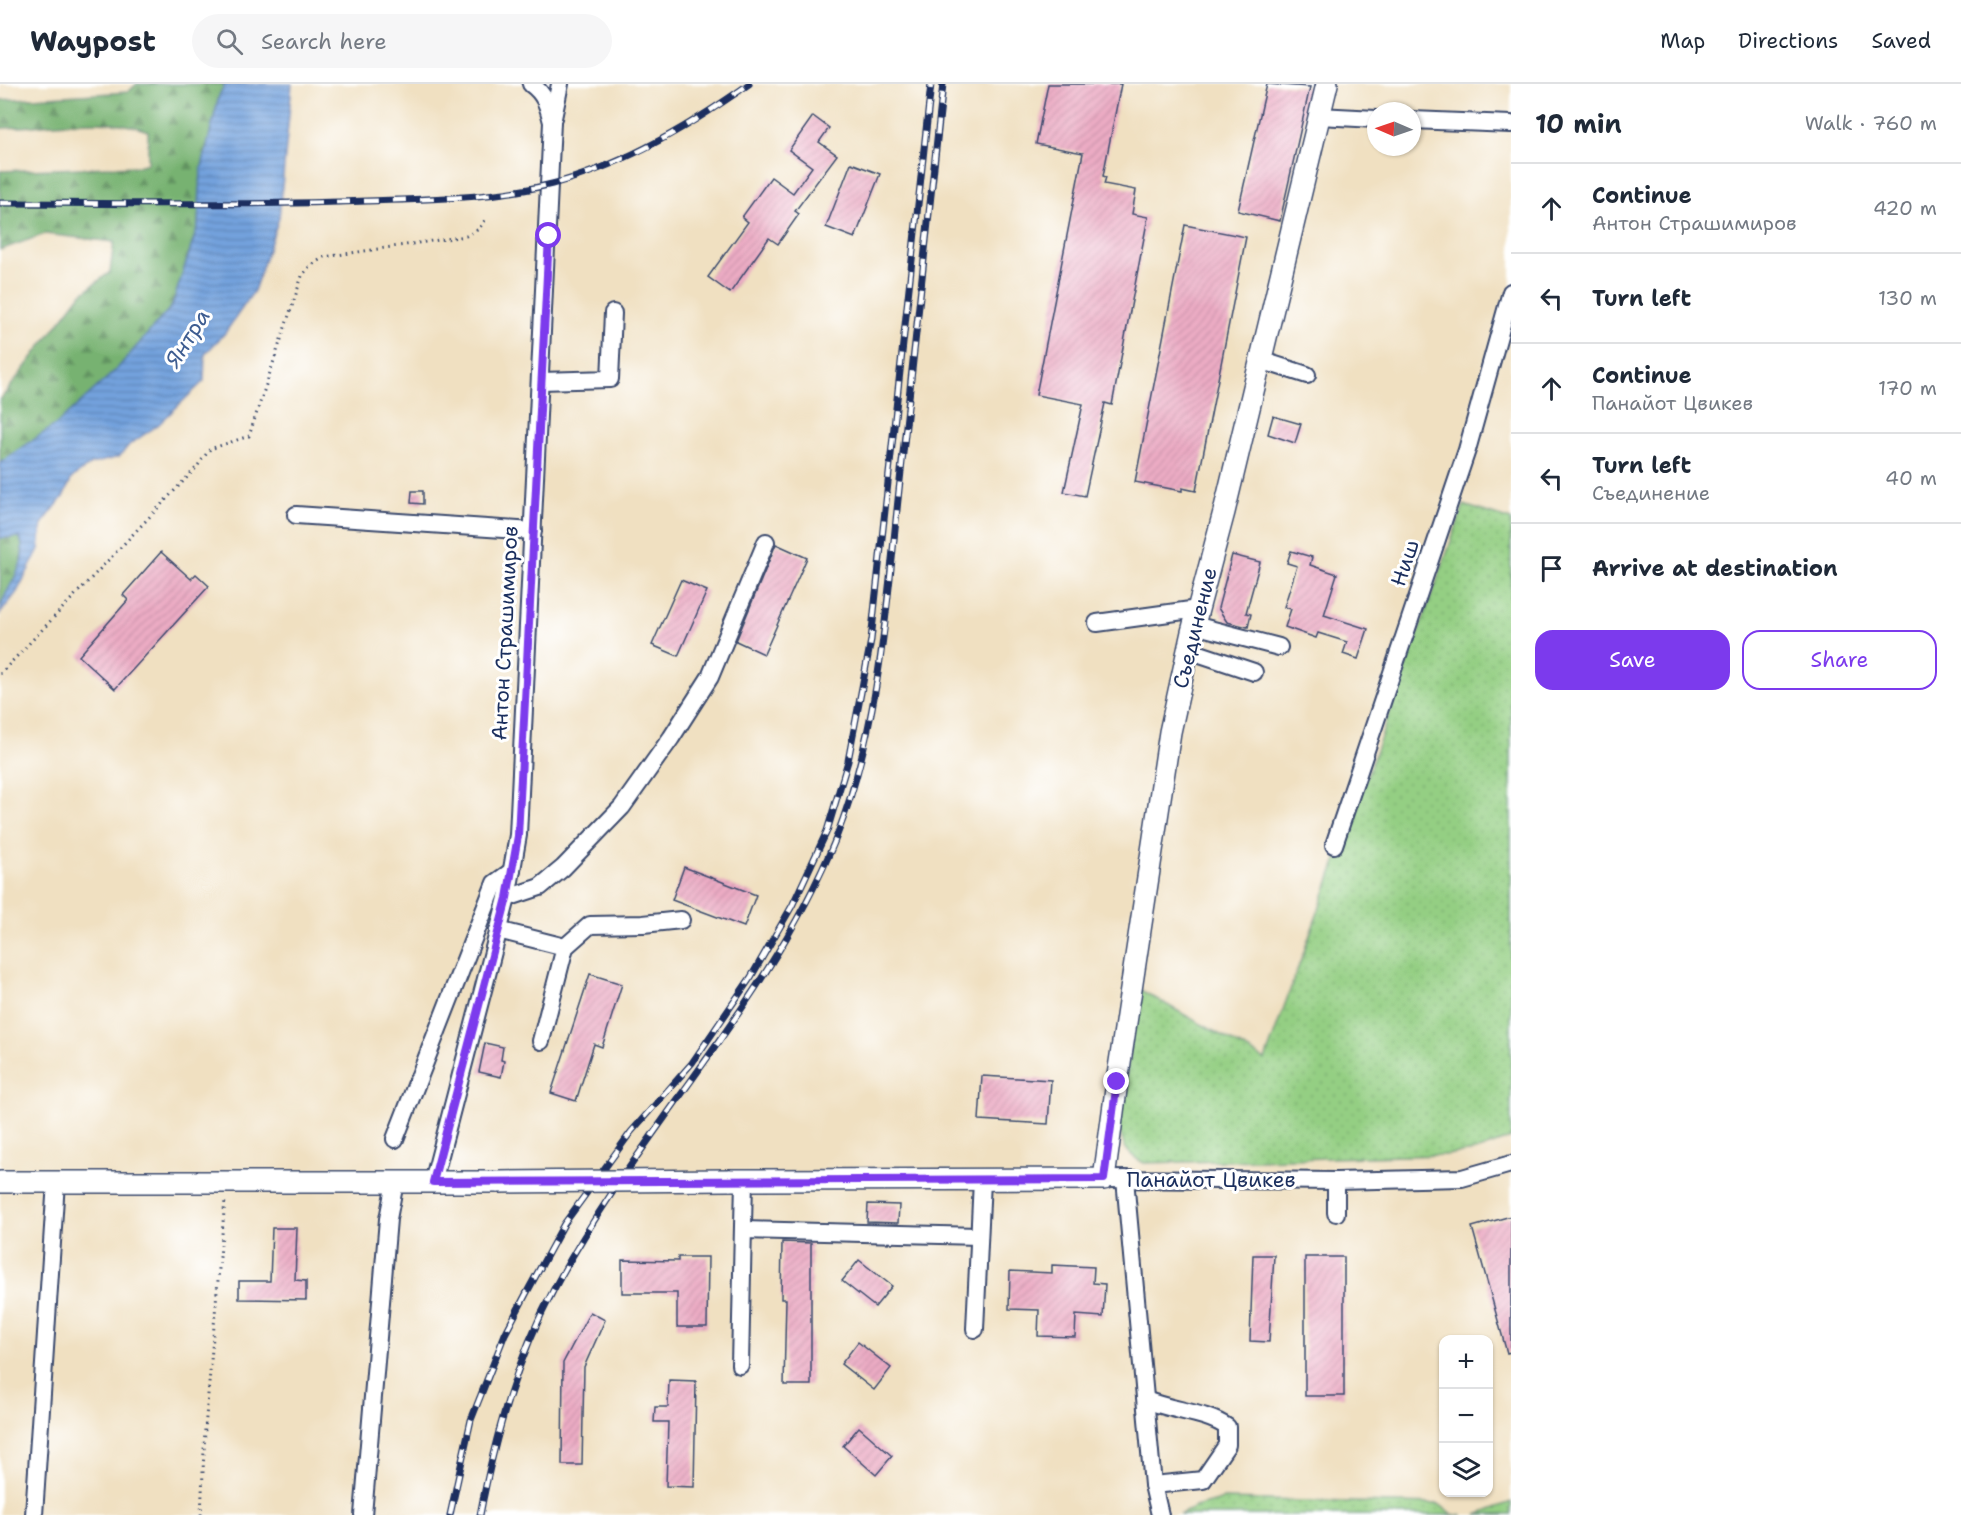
<!DOCTYPE html>
<html lang="en">
<head>
<meta charset="utf-8">
<style>
  body { margin:0; font-family:"Shantell Sans",sans-serif; background:#f6f6f7; color:#1f2937 }
  .controls { position:absolute; right:18px; bottom:18px; display:grid; overflow:hidden; border-radius:12px; box-shadow:0 2px 4px #0004 }
  .controls button { width:54px; height:54px; display:grid; place-items:center; padding:0; border:0; border-bottom:2px solid #e0e1e3; background:#fff; color:#1f2937; font:30px sans-serif }
  .compass { position:absolute; left:1367px; top:18px; width:54px; height:54px; border-radius:50%; background:#fff; box-shadow:0 2px 4px #0004; rotate:272deg }
  .stop { position:absolute; width:18px; height:18px; margin:-14px; border:4px solid #7c3aed; border-radius:50%; background:#fff }
  .stop.end { background:#7c3aed; border-color:#fff; box-shadow:0 2px 6px #0008 }
  .list { margin:0; padding:0; list-style:none }
  h2 { display:flex; justify-content:space-between; align-items:center; height:78px; margin:0; padding:0 24px; font-size:26px }
  h2 small { font-size:20px; font-weight:400; color:#747a83 }
  .list li { display:grid; grid-template-columns:39px 1fr auto; gap:18px; align-items:center; box-sizing:border-box; height:90px; padding:0 24px; border-top:2px solid #e0e1e3 }
  .list b { display:block; font-size:22px; white-space:nowrap }
  .list p { margin:0; font-size:20px; white-space:nowrap; color:#747a83 }
  .list em { font-size:20px; font-style:normal; color:#747a83 }
  .actions { display:flex; gap:12px; padding:18px 24px }
  .actions a { flex:1; padding:14px 0; border:2px solid #7c3aed; border-radius:18px; text-align:center; font-size:21px; color:#7c3aed }
  .actions .main { background:#7c3aed; color:#fff }
  .icon { flex:none; width:33px; height:33px; fill:none; stroke:currentColor; stroke-width:2; stroke-linecap:round; stroke-linejoin:round }
  .map { position:relative; flex:none; width:1511px; height:1431px; overflow:hidden }
  header { display:flex; align-items:center; gap:36px; box-sizing:border-box; height:84px; padding:0 30px; background:#fff; border-bottom:2px solid #e0e1e3 }
  header strong { font-size:28px }
  nav { display:flex; gap:33px; margin-inline-start:auto; font-size:21px }
  .search { width:420px; height:54px; background:#f6f6f7; display:flex; align-items:center; gap:15px; box-sizing:border-box; padding:0 21px; border-radius:33px; color:#747a83; font-size:22px }
  main { display:flex }
  aside { flex:1; background:#fff }
  .map>svg:first-child { display:block }
  .grass { fill:url(#grass-dots); stroke:#587f70; stroke-width:1.5 }
  .forest { fill:url(#forest-firs); stroke:#497068; stroke-width:1.5 }
  .water { fill:url(#water-rules); stroke:#47689e; stroke-width:1.5 }
  .building { fill:url(#building-hatch) }
  .lines { fill:none; stroke-linecap:round; stroke-linejoin:round }
  .minor-casing { stroke:#3b4a6d; stroke-width:20 }
  .major-casing { stroke:#3b4a6d; stroke-width:24 }
  .path { stroke:#3b4a6d; stroke-width:3; stroke-dasharray:1.5 4.5; stroke-linecap:butt }
  .minor { stroke:#fff; stroke-width:16 }
  .major { stroke:#fff; stroke-width:21 }
  .rail-casing { stroke:#1b2f5e; stroke-width:7 }
  .rail { stroke:#fff; stroke-width:4.5; stroke-dasharray:14; stroke-linecap:butt }
  .major-bridge-casing { stroke:#3b4a6d; stroke-width:24; stroke-linecap:butt }
  .major-bridge { stroke:#fff; stroke-width:21 }
  .route { stroke:#7c3aed; stroke-width:8 }
  .labels { text-anchor:middle; stroke-width:6; stroke-linejoin:round; paint-order:stroke }
  .street-label { font-size:21px; fill:#1b2f5e; stroke:#fff }
  .water-label { font-size:22px; font-style:italic; fill:#3e5d91; stroke:#fff }
</style>
</head>
<body>
<header>
<strong>Waypost</strong>
<div class="search"><svg class="icon" aria-label="search" viewBox="0 0 24 24"><circle cx="10" cy="10" r="6"/><path d="M15 15l6 6"/></svg>Search here</div>
<nav><a>Map</a><a>Directions</a><a>Saved</a></nav>
</header>
<main>
<div class="map">
<svg width="1511" height="1431" viewBox="0 0 1511 1431">
  <defs>
    <pattern id="grass-dots" width="8" height="8" patternUnits="userSpaceOnUse" patternTransform="scale(1.5)"><rect width="8" height="8" fill="#94cf83"/><path d="M2 2h.1M6 6h.1" fill="none" stroke="#7fb274" stroke-width="1.8" stroke-linecap="round"/></pattern>
    <pattern id="forest-firs" width="22" height="20" patternUnits="userSpaceOnUse" patternTransform="scale(1.5)"><rect width="22" height="20" fill="#77b271"/><path d="M5 1l3.5 6h-7zM16 11l3.5 6h-7z" fill="#619160"/></pattern>
    <pattern id="water-rules" width="6" height="5" patternUnits="userSpaceOnUse" patternTransform="scale(1.5)"><rect width="6" height="5" fill="#73a2dd"/><path d="M0 2.5h6" fill="none" stroke="#5e84b6"/></pattern>
    <pattern id="building-hatch" width="6" height="6" patternUnits="userSpaceOnUse" patternTransform="scale(1.5)"><rect width="6" height="6" fill="#ecacc4"/><path d="M-1 1l2-2M0 6l6-6M5 7l2-2" fill="none" stroke="#ca94ab"/></pattern>
  </defs>
  <rect width="100%" height="100%" fill="#fff"/>
  <filter id="ink" filterUnits="userSpaceOnUse"><feTurbulence type="fractalNoise" baseFrequency=".0167" numOctaves="2"/><feDisplacementMap in="SourceGraphic" scale="12" xChannelSelector="R" yChannelSelector="G"/><feConvolveMatrix kernelMatrix="1 2 1 2 8 2 1 2 1" color-interpolation-filters="sRGB"/></filter>
  <filter id="wash" filterUnits="userSpaceOnUse"><feTurbulence type="fractalNoise" baseFrequency=".008" numOctaves="4" result="noise"/><feDisplacementMap in="SourceGraphic" scale="24" xChannelSelector="R" yChannelSelector="G"/><feGaussianBlur stdDeviation="1.35" result="paint"/><feColorMatrix in="noise" values="0 0 0 0 0 0 0 0 0 0 0 0 0 0 0 0 0 1.4 0 .05"/><feComposite in="paint" operator="in"/></filter>
  <g filter="url(#wash)">
    <rect width="100%" height="100%" fill="#f0e0c1"/>
    <!-- grass -->
    <g class="grass">
      <path d="M1464,421l47,15v618l-35,13 -32,4 -300,8c-18,-9 -22,-18 -25,-38l20,-136 126,71z"/>
      <path d="M1224,1415l215,5 14,11h10h-284l16,-8z"/>
      <path d="M1511,1418v13h-34z"/>
    </g>
    <!-- forest -->
    <g class="forest">
      <path d="M137,0h88l-6,12 -18,75 -3,55 -26,80 -55,63 -59,54 -58,40v-63l80,-105 30,-23 4,-30 -69,-8 -45,16v-79l138,-5 10,-3v-32c-47,-18 -99,-4 -148,-3v-28l128,-8z"/>
      <path d="M20,453c8,23 -7,49 -20,68v-67z"/>
    </g>
    <!-- water -->
    <path class="water" d="M225,0h67l-13,134 -25,73 -29,42 -20,21 -1,27 -46,44 -29,20 -10,12 -28,7 -19,14 -9,19 -21,27 -3,25 -22,43 -17,22c0,-24 32,-46 20,-77l-20,1v-75l58,-40 59,-54 55,-63 26,-80 3,-55 18,-75z"/>
    <g id="blocks">
      <!-- building -->
      <g class="building">
        <path d="M1048,0h73l-18,92 3,1 -2,7 32,6 -4,24 16,3 -36,188 -7,-2 -20,93 -21,-4 19,-88 -47,-9 47,-242 -47,-9z"/>
        <path d="M1267,0l43,3 -30,134 -42,-10z"/>
        <path d="M813,32l16,12 -10,14 18,13 -42,56 4,3 -21,30 -9,-6 -39,55 -22,-16 40,-55 -6,-5 29,-40 22,16 19,-26 -23,-17z"/>
        <path d="M851,79l29,11 -25,64 -29,-11z"/>
        <path d="M1185,141l61,12 -50,254 -14,-3v3l-47,-9z"/>
        <path d="M1273,332l28,8 -6,19 -27,-9z"/>
        <path d="M412,407h11v13l-12,-1z"/>
        <path d="M776,460l31,14 -43,96 -28,-13z"/>
        <path d="M1291,467l21,6 -2,8 27,9 -13,41 44,14 -10,30 -15,-5 4,-12 -29,-9 -2,5 -31,-11 6,-18 -7,-2 13,-41 -10,-3z"/>
        <path d="M161,468l30,27 5,-5 13,12 -94,103 -36,-33 49,-56 -5,-5z"/>
        <path d="M1232,471l28,7 -14,51 5,1 -3,13 -21,-5 -9,-14z"/>
        <path d="M681,496l26,11 -29,65 -26,-11z"/>
        <path d="M684,783l72,28 -12,32 -72,-27z"/>
        <path d="M590,890l32,10 -20,63 -8,-3 -18,57 -25,-8z"/>
        <path d="M485,959l18,4 -2,13 3,1 -3,16 -22,-5z"/>
        <path d="M982,992l69,4 -3,44 -69,-4z"/>
        <path d="M868,1120l31,1 -1,18 -31,-1z"/>
        <path d="M1511,1132v136l-4,1 -35,-126z"/>
        <path d="M272,1144h25l-2,52 11,1v19l-67,-1v-18h31z"/>
        <path d="M782,1158l29,1v142h-27l2,-86h-5z"/>
        <path d="M1253,1171h21l-5,87 -19,-1z"/>
        <path d="M678,1173h30l-1,70h-30v-34h-55v-33l56,1z"/>
        <rect x="1305" y="1173" width="39" height="139"/>
        <path d="M859,1176l33,26 -17,21 -33,-26z"/>
        <path d="M1052,1181l42,2 -1,16 12,1 -2,33 -27,-2 -1,22 -37,-1 1,-26 -30,-1 1,-38 42,2z"/>
        <path d="M590,1228l15,8 -21,47 -2,98h-20l1,-102z"/>
        <path d="M858,1258l33,26 -17,22 -33,-26z"/>
        <path d="M669,1296l27,1 -2,106 -28,-1 2,-64h-14l1,-15h13z"/>
        <path d="M859,1343l33,29 -16,19 -33,-29z"/>
      </g>
    </g>
  </g>
  <g filter="url(#ink)">
    <use href="#blocks" fill-opacity="0" stroke="#3b4a6d" stroke-width="1.5"/>
    <g class="lines">
      <defs>
        <g id="minor">
          <path d="M1319,32l57,3"/>
          <path d="M553,34l7,-34"/>
          <path d="M1412,36l99,4"/>
          <path d="M1260,276l47,15"/>
          <path d="M541,297l69,-2 3,-66"/>
          <path d="M296,431l237,16"/>
          <path d="M1097,539l101,-14"/>
          <path d="M1194,541l85,22"/>
          <path d="M1188,566l66,22"/>
          <path d="M1334,761l133,-395 44,-158"/>
          <path d="M507,814l33,-11 23,-19 59,-61 49,-69 39,-61 56,-135"/>
          <path d="M498,846l67,17 25,-22 53,-1 38,-4"/>
          <path d="M541,957l24,-94"/>
          <path d="M395,1055l100,-256 17,-12"/>
          <path d="M1104,1095l232,2 126,-3 49,-14"/>
          <path d="M1125,1095l28,306 7,30"/>
          <path d="M433,1098l74,-284 11,-63 34,-713c-4,-16 -7,-28 -21,-38"/>
          <path d="M1336,1129v-32"/>
          <path d="M743,1146l236,6"/>
          <path d="M975,1245l7,-149"/>
          <path d="M740,1281l4,-185"/>
          <path d="M1146,1316c26,11 60,12 81,27v18l-24,35 -50,5"/>
          <path d="M34,1431l22,-333"/>
          <path d="M363,1431l25,-296 7,-37"/>
        </g>
        <g id="major">
          <path d="M729,1096l375,-1 13,-97 53,-350 22,-100 32,-120 103,-428"/>
          <path d="M0,1098h499"/>
        </g>
      </defs>
      <!-- minor casing -->
      <use href="#minor" class="minor-casing"/>
      <!-- major casing -->
      <use href="#major" class="major-casing"/>
      <!-- path -->
      <g class="path">
        <path d="M0,590l196,-206 14,-19 39,-13 53,-160 7,-9 15,-10 142,-21 13,-7 6,-9"/>
        <path d="M201,1431l4,-86 20,-229"/>
      </g>
      <!-- minor -->
      <use href="#minor" class="minor"/>
      <!-- major -->
      <use href="#major" class="major"/>
      <defs>
        <g id="rail">
          <path d="M0,119c122,0 245,3 367,-2 61,-2 125,-2 185,-17 71,-18 138,-58 197,-100"/>
          <path d="M450,1431l21,-95 34,-86 21,-40 38,-70 67,-92 61,-69 59,-86 41,-71 35,-75 21,-70 23,-121 60,-556"/>
          <path d="M480,1431c15,-79 36,-155 74,-226 83,-157 215,-285 282,-451 43,-109 51,-232 63,-348 15,-135 29,-271 44,-406"/>
        </g>
      </defs>
      <!-- rail casing -->
      <use href="#rail" class="rail-casing"/>
      <!-- rail -->
      <use href="#rail" class="rail"/>
      <defs>
        <path id="major-bridge" d="M499,1098l230,-2"/>
      </defs>
      <!-- major-bridge casing -->
      <use href="#major-bridge" class="major-bridge-casing"/>
      <!-- major-bridge -->
      <use href="#major-bridge" class="major-bridge"/>
    </g>
  </g>
  <g class="lines" filter="url(#ink)">
    <!-- route -->
    <path class="route" d="M549,152l-31,600 -11,62 -74,284 671,-3 13,-97"/>
  </g>
  <g class="labels">
    <!-- street labels -->
    <g class="street-label">
      <text transform="translate(1405 479) rotate(-71)" y="7">Ниш</text>
      <text transform="translate(1195 544) rotate(-76)" y="7">Съединение</text>
      <text transform="translate(505 549) rotate(-87)" y="7">Антон Страшимиров</text>
      <text x="1211" y="1103">Панайот Цвикев</text>
    </g>
    <!-- water labels -->
    <g class="water-label">
      <text transform="translate(187 254) rotate(-58)" y="8">Янтра</text>
    </g>
  </g>
</svg>
<div class="controls">
<button>+</button>
<button>−</button>
<button><svg class="icon" aria-label="layers" viewBox="0 0 24 24"><path d="M12 4l9 5-9 5-9-5zM3 14l9 5 9-5"/></svg></button>
</div>
<svg class="compass" viewBox="-18 -18 36 36"><path d="M0-13l5 13h-10z" fill="#e53935"/><path d="M0 13l5-13h-10z" fill="#747a83"/></svg>
<div class="stop" style="left:549px;top:152px"></div>
<div class="stop end" style="left:1117px;top:998px"></div>
</div>
<aside>
<h2>10 min<small>Walk · 760 m</small></h2>
<ul class="list">
<li><svg class="icon" aria-label="ahead" viewBox="0 0 24 24"><path d="M12 20V5M6 11l6-6 6 6"/></svg><div><b>Continue</b><p>Антон Страшимиров</p></div><em>420 m</em></li>
<li><svg class="icon" aria-label="left" viewBox="0 0 24 24"><path d="M17 20v-9H6M10 6l-5 5 5 5"/></svg><div><b>Turn left</b></div><em>130 m</em></li>
<li><svg class="icon" aria-label="ahead" viewBox="0 0 24 24"><path d="M12 20V5M6 11l6-6 6 6"/></svg><div><b>Continue</b><p>Панайот Цвикев</p></div><em>170 m</em></li>
<li><svg class="icon" aria-label="left" viewBox="0 0 24 24"><path d="M17 20v-9H6M10 6l-5 5 5 5"/></svg><div><b>Turn left</b><p>Съединение</p></div><em>40 m</em></li>
<li><svg class="icon" aria-label="arrive" viewBox="0 0 24 24"><path d="M6 21V4h12l-3 4 3 4H6"/></svg><div><b>Arrive at destination</b></div></li>
</ul>
<div class="actions"><a class="main">Save</a><a>Share</a></div>
</aside>
</main>
</body>
</html>
